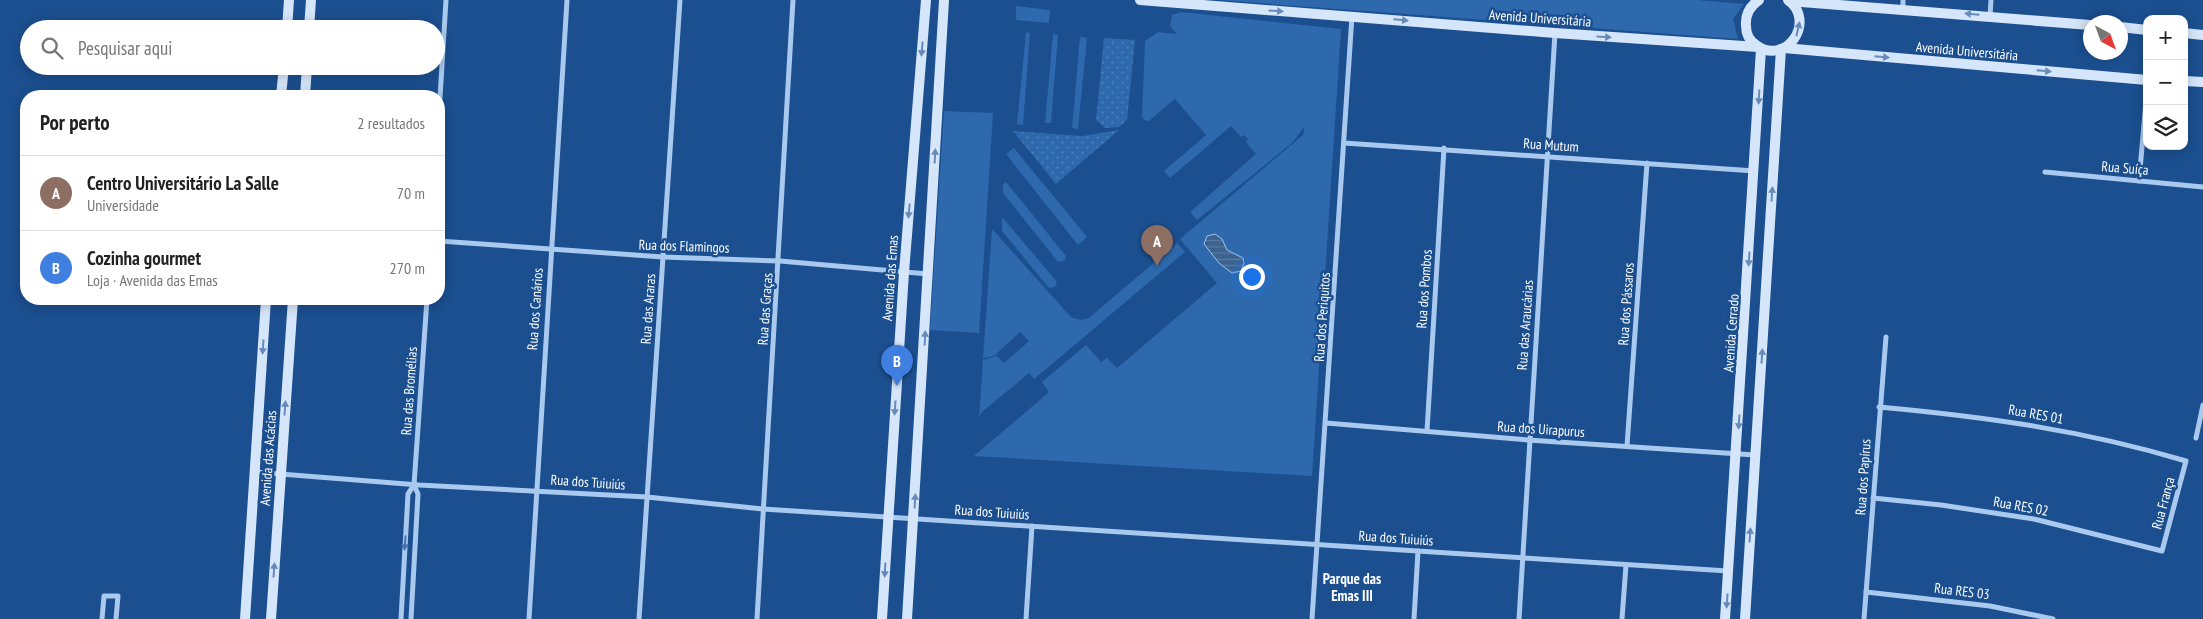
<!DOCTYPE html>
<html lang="pt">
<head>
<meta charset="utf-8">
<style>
  body { margin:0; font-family:"PT Sans Narrow",sans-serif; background:#f2f2f2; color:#222 }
  .controls { position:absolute; right:15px; top:15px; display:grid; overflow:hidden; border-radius:10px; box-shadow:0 2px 12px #0003 }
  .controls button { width:45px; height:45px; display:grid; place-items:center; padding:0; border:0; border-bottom:1px solid #e0e0e0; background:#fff; color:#222; font:25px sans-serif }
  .compass { position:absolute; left:2083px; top:15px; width:45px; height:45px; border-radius:50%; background:#fff; box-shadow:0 2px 12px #0003; rotate:139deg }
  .you { position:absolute; left:1251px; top:276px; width:18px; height:18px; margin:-12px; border:4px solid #fff; border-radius:50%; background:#1a73e8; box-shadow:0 0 0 8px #1a73e833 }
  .badge { display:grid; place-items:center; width:32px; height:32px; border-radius:50%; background:#857141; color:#fff; font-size:16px; font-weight:700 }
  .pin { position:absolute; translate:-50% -41px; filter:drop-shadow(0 1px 2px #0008) }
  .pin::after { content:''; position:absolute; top:26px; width:18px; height:15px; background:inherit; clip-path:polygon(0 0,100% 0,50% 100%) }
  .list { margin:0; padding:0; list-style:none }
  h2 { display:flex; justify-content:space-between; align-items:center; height:65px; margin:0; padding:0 20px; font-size:21px }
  h2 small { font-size:16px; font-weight:400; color:#767676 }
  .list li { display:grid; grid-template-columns:32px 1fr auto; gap:15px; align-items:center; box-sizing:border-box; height:75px; padding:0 20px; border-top:1px solid #e0e0e0 }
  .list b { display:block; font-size:19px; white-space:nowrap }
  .list p { margin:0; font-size:16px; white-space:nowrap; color:#767676 }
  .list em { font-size:16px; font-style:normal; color:#767676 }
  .icon { flex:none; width:28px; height:28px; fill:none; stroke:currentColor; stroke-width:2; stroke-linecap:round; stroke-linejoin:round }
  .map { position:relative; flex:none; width:2203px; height:619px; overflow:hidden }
  .search { position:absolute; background:#fff; box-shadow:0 2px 12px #0003; left:20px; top:20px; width:425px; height:55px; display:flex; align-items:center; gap:12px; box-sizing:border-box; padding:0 18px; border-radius:28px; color:#767676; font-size:19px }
  .panel { position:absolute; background:#fff; box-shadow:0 2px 12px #0003; left:20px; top:90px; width:425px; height:215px; border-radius:20px }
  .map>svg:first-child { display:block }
  .green { fill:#2e69ad }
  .park { fill:url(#park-dots) }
  .water { fill:url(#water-rules); stroke:#9cc4f0 }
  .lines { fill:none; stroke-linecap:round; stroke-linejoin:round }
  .street { stroke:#a9c9ee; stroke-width:5 }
  .secondary { stroke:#d6e6fa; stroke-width:10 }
  .oneway { fill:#668bba }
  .oneway2 { fill:#4674ac }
  .labels { text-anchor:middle; stroke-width:5; stroke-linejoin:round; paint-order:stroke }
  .street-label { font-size:14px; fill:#fff; stroke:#1b4f8f }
  .neighbourhood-label { font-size:15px; font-weight:bold; fill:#fff; stroke:#1b4f8f }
</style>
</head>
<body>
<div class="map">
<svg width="2203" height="619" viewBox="0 0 2203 619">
  <defs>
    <pattern id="park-dots" width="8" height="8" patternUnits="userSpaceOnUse" patternTransform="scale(1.25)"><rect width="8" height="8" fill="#2e69ad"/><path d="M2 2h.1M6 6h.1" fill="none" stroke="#4d80b9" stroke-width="1.8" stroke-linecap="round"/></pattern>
    <pattern id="water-rules" width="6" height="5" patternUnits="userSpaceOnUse" patternTransform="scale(1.25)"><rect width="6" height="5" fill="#3c6290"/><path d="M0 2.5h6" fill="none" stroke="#597aa1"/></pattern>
  </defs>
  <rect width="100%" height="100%" fill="#1b4f8f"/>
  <!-- green -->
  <g class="green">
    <path d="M1218,0h479l47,4 -11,15 5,20z"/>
    <path d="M1016,6l34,4 -1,13 -33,-3z"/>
    <path d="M1181,12l160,17 -29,447 -338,-20 75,-64 -7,-10 44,-37 15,17 6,-4 10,10 100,-85 -37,-44 123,-104 2,-9 -13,17 -95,77 -7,-8 66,-58 -10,-12 2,-3 -4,-4 -3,2 -10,-11 -61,52 -6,-7 42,-36 -31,-36 -26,22 -5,-1 -2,-4 3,-75 13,-9 19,2 -7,-8 2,-11z"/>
    <path d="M1026,32l4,1 -7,92 -6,-1z"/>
    <path d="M1053,34l5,1 -7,88h-6z"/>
    <path d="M1080,37l7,1 -9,91 -6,-1z"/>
    <path d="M944,111l49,2 -14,220 -49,-3z"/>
    <path d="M1014,148l73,89 -9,8 -72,-91z"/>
    <path d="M1006,182l60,74 -2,5 -6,1 -55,-69v-9z"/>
    <path d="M1002,217l55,65 -2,5 -6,1 -47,-57z"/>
    <path d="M992,229l79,88 10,3 8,-2 88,-75 8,9 -151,127 -5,-6 -48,40 -2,5 4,-58 14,-4 7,7 25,-22 -9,-9 -26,24 -11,2z"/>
  </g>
  <!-- park -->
  <g class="park">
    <path d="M1104,38l31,2 -8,80 -8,7 -14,1 -9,-8z"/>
    <path d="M1119,130l-63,54 -43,-53 70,5z"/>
  </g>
  <!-- water -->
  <path class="water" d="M1215,234l7,5 5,11 16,8 1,5 -3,8 -9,2 -13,-10 -15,-19 3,-8z"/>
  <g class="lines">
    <!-- street -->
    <g class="street">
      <path d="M1903,8v-8"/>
      <path d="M1990,16l1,-16"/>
      <path d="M439,114l7,-114"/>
      <path d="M1344,143l411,28"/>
      <path d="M2045,172l158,15"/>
      <path d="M2139,181l8,-91"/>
      <path d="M439,241l224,16 117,4 148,13"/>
      <path d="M1326,423l202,17 227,15"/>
      <path d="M1427,431l17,-283"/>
      <path d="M2196,438l7,-33"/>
      <path d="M1627,446l20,-283"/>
      <path d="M255,472l164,13 228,12 116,12 965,62"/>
      <path d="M1873,498l68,7 93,14 128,32 24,-90c-104,-31 -199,-44 -307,-54"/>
      <path d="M1866,592l124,14 63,13"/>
      <path d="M102,619l2,-23h14l-2,23"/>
      <path d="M401,619l7,-125 6,-9"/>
      <path d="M411,619l7,-125 -4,-9 13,-186"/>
      <path d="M529,619l38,-619"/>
      <path d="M639,619l41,-619"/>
      <path d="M757,619l36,-619"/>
      <path d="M1026,619l6,-93"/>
      <path d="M1312,619l40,-603"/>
      <path d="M1414,619l4,-68"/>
      <path d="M1519,619l36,-586"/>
      <path d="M1622,619l4,-54"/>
      <path d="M1864,619l22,-282"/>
    </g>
    <!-- secondary -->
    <g class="secondary">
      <path d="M1140,0l415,33 203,14"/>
      <path d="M1759,0c-9,6 -14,15 -13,26 0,8 4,15 10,19 30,22 61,-24 32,-45"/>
      <path d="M1789,1l301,24"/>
      <path d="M2120,27l27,3"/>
      <path d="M287,29l2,-29"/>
      <path d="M309,29l2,-29"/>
      <path d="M2184,33l19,2"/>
      <path d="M1784,48l363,32"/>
      <path d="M2184,81l19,1"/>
      <path d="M281,96l3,-30"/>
      <path d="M305,96l2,-30"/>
      <path d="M245,619l21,-320"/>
      <path d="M271,619l22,-320"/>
      <path d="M882,619l22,-347 22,-272"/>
      <path d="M907,619l37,-619"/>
      <path d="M1725,619l36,-570"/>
      <path d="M1745,619l36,-570"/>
    </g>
  </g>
  <!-- one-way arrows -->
  <defs><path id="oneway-solid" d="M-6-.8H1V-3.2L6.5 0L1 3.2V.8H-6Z" transform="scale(1.25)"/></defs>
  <g class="oneway">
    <use href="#oneway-solid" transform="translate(1276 11) rotate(4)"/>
    <use href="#oneway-solid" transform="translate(1972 14) rotate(-175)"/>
    <use href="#oneway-solid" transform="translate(1401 20) rotate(5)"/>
    <use href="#oneway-solid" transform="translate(1798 29) rotate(-77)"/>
    <use href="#oneway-solid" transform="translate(1604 37) rotate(4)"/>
    <use href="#oneway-solid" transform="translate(922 49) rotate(95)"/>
    <use href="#oneway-solid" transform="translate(1882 57) rotate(5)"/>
    <use href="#oneway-solid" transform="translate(2044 71) rotate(5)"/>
    <use href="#oneway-solid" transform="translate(1759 97) rotate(93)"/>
    <use href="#oneway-solid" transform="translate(935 156) rotate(-87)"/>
    <use href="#oneway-solid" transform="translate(1772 194) rotate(-86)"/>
    <use href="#oneway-solid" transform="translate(909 211) rotate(95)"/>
    <use href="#oneway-solid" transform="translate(1749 259) rotate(94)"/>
    <use href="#oneway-solid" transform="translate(925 338) rotate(-87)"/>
    <use href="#oneway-solid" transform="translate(263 347) rotate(94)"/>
    <use href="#oneway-solid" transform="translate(1762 356) rotate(-86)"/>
    <use href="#oneway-solid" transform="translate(285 408) rotate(-86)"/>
    <use href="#oneway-solid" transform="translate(895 408) rotate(94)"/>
    <use href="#oneway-solid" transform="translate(1739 422) rotate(94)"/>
    <use href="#oneway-solid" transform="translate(915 501) rotate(-87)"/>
    <use href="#oneway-solid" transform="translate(1750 535) rotate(-86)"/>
    <use href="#oneway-solid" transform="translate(274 570) rotate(-86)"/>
    <use href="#oneway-solid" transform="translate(885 570) rotate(93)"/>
    <use href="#oneway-solid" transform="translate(1727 601) rotate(94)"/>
  </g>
  <use class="oneway2" href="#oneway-solid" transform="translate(405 543) rotate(94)"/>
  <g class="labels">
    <!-- street labels -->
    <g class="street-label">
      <text transform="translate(1540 18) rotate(4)" y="5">Avenida Universitária</text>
      <text transform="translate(1967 51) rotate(5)" y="5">Avenida Universitária</text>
      <text transform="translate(1551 145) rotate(4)" y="5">Rua Mutum</text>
      <text transform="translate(2125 168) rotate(5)" y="5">Rua Suíça</text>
      <text transform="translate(684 246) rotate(2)" y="5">Rua dos Flamingos</text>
      <text transform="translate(890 278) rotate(-86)" y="5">Avenida das Emas</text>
      <text transform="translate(1424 289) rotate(-86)" y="5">Rua dos Pombos</text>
      <text transform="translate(1626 304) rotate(-86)" y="5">Rua dos Pássaros</text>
      <text transform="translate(535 309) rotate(-86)" y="5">Rua dos Canários</text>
      <text transform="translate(648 309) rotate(-86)" y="5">Rua das Araras</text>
      <text transform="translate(765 309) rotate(-86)" y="5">Rua das Graças</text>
      <text transform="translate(1322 317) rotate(-86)" y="5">Rua dos Periquitos</text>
      <text transform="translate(1525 325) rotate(-86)" y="5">Rua das Araucárias</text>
      <text transform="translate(1731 333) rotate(-86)" y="5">Avenida Cerrado</text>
      <text transform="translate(409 391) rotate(-86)" y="5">Rua das Bromélias</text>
      <text transform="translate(2036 414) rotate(10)" y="5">Rua RES 01</text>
      <text transform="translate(1541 429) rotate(4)" y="5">Rua dos Uirapurus</text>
      <text transform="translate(268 458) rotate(-86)" y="5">Avenida das Acácias</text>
      <text transform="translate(1863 477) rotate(-86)" y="5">Rua dos Papírus</text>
      <text transform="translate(588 482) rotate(4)" y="5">Rua dos Tuiuiús</text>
      <text transform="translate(2163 503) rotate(-75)" y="5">Rua França</text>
      <text transform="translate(2021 506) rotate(10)" y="5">Rua RES 02</text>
      <text transform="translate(992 512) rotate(4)" y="5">Rua dos Tuiuiús</text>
      <text transform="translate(1396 538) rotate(4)" y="5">Rua dos Tuiuiús</text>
      <text transform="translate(1962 591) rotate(7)" y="5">Rua RES 03</text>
    </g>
    <!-- neighbourhood labels -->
    <g class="neighbourhood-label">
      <text x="1352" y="584">Parque das<tspan x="1352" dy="17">Emas III</tspan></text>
    </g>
  </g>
</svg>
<div class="controls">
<button>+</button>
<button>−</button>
<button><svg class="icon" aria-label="layers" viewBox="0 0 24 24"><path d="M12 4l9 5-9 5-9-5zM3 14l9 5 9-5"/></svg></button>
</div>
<svg class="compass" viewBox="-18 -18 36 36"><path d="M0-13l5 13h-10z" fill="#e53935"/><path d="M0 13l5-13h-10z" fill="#767676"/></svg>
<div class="you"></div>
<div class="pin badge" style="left:1157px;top:266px;background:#8d6e63">A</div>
<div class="pin badge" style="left:897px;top:386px;background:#3f7fe0">B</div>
<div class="search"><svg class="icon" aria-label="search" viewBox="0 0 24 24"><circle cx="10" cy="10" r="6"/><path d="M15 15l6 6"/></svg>Pesquisar aqui</div>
<section class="panel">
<h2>Por perto<small>2 resultados</small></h2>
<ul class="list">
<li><span class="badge" style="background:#8d6e63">A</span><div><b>Centro Universitário La Salle</b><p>Universidade</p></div><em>70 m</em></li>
<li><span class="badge" style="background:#3f7fe0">B</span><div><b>Cozinha gourmet</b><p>Loja · Avenida das Emas</p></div><em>270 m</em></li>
</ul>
</section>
</div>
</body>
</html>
